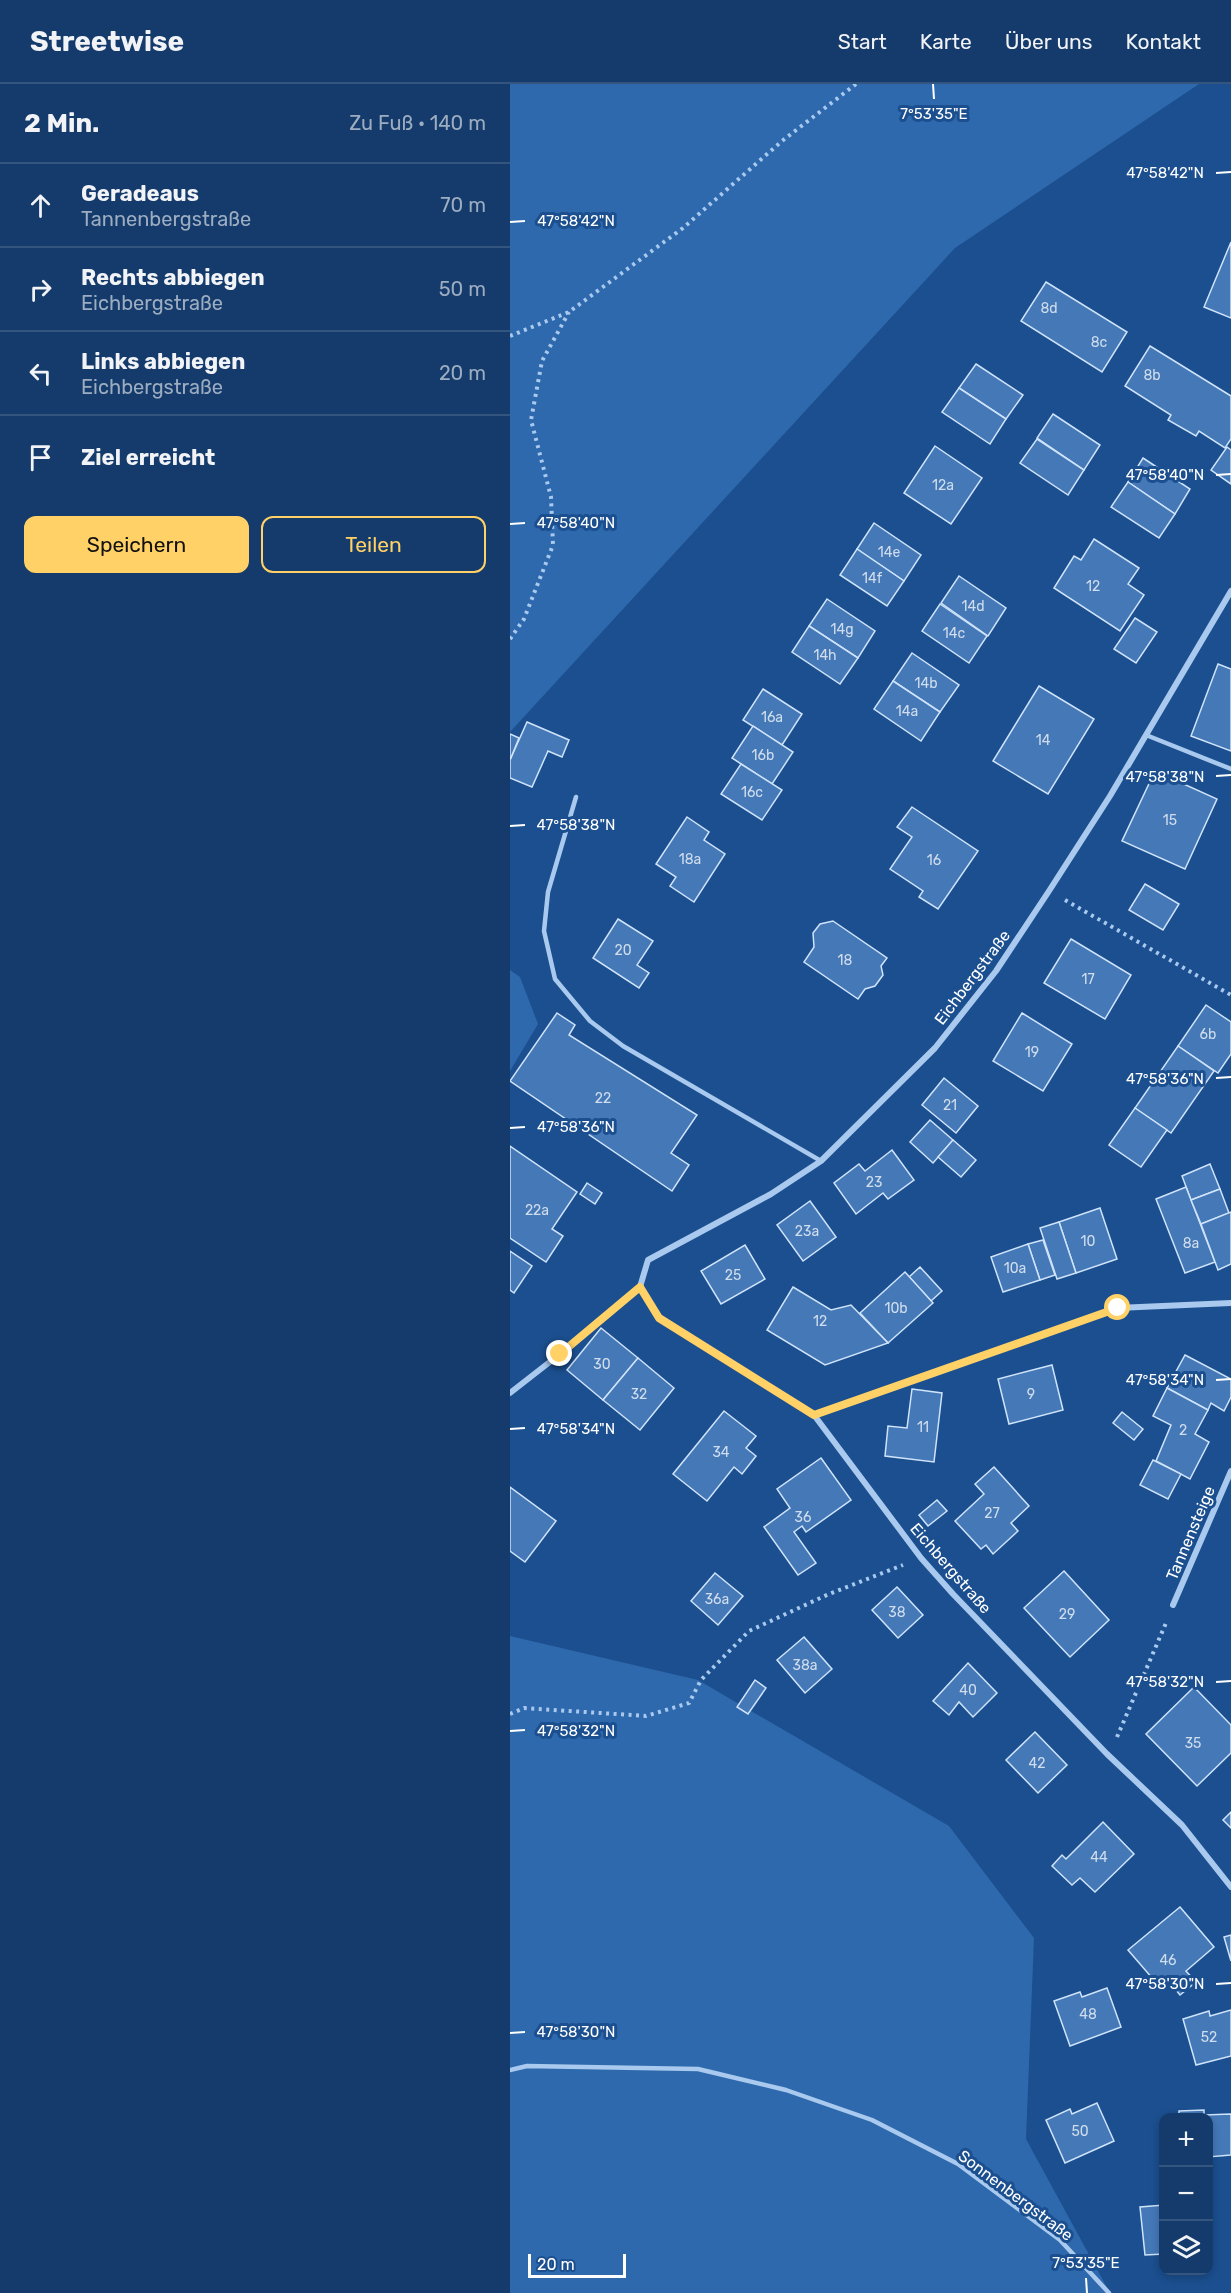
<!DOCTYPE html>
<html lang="de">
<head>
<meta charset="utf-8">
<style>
  body { margin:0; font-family:Rubik,sans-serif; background:#214673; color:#f1f3f6 }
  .controls { position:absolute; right:18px; bottom:18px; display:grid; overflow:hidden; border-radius:12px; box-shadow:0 3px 9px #0003 }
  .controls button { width:54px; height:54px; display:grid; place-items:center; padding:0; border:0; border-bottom:2px solid #33557e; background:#143b6b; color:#f1f3f6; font:30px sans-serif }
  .scale { position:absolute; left:18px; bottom:15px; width:98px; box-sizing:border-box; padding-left:6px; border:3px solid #fff; border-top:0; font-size:16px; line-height:21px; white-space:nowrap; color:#fff; -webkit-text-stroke:4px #1b4f8f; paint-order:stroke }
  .stop { position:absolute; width:18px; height:18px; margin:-14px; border:4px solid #ffd166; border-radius:50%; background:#fff }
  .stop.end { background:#ffd166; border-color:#fff; box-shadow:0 2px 6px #0008 }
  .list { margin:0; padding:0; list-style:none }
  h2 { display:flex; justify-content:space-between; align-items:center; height:78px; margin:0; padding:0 24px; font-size:26px }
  h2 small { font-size:20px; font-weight:400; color:#9dadc1 }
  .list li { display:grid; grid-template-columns:39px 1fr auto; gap:18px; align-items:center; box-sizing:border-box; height:84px; padding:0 24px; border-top:2px solid #33557e }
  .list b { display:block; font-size:22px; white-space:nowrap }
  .list p { margin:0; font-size:20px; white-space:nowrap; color:#9dadc1 }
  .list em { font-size:20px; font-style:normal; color:#9dadc1 }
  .actions { display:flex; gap:12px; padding:18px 24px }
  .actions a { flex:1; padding:14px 0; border:2px solid #ffd166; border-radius:12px; text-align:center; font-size:21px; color:#ffd166 }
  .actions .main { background:#ffd166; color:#111 }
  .icon { flex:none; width:33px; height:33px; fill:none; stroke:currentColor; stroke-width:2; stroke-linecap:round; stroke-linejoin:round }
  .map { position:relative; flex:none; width:721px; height:2209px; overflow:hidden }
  header { display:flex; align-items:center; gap:36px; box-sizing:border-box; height:84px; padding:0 30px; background:#143b6b; border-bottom:2px solid #33557e }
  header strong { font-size:28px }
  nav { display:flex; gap:33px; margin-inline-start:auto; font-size:21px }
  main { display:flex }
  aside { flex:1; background:#143b6b }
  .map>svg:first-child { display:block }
  .green { fill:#2e69ad }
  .building { fill:#4478b7; stroke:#cfe3fa; stroke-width:1.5 }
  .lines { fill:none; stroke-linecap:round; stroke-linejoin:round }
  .path { stroke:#a9c9ee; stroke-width:4; stroke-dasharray:3 4.5; stroke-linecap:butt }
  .lane { stroke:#a9c9ee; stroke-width:4.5 }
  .street { stroke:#a9c9ee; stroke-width:6 }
  .route { stroke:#ffd166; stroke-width:8 }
  .ticks { fill:none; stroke:#fff; stroke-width:2 }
  .labels { text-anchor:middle; stroke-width:6; stroke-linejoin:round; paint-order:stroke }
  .number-label { font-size:14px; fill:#d0dded }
  .street-label { font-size:16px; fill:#fff; stroke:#1b4f8f }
  .ticks-label { font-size:15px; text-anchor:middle; fill:#fff; stroke:#1b4f8f; stroke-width:6; stroke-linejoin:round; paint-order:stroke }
</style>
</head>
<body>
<header>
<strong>Streetwise</strong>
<nav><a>Start</a><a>Karte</a><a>Über uns</a><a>Kontakt</a></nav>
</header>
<main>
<aside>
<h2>2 Min.<small>Zu Fuß · 140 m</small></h2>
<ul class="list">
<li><svg class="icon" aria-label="ahead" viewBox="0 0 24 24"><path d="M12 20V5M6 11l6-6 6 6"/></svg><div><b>Geradeaus</b><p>Tannenbergstraße</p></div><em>70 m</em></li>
<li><svg class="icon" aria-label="right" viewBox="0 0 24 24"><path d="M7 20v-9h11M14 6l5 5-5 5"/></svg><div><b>Rechts abbiegen</b><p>Eichbergstraße</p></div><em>50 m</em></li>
<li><svg class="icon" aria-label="left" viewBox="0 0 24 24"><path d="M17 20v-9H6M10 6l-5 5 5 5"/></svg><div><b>Links abbiegen</b><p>Eichbergstraße</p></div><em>20 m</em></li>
<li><svg class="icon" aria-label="arrive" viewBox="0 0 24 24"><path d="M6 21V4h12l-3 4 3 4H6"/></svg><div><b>Ziel erreicht</b></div></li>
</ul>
<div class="actions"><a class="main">Speichern</a><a>Teilen</a></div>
</aside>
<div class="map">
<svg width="721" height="2209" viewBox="0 0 721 2209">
  <rect width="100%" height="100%" fill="#1b4f8f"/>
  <!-- green -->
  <g class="green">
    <path d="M0,0h689l-244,164 -445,484z"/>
    <path d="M0,886l10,7 18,47 -28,47z"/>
    <path d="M0,1552l188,44 251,146 85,112 -8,201 84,154h-600z"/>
  </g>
  <!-- building -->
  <g class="building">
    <path d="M721,158v76l-27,-11z"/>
    <path d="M536,198l81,50 -25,40 -81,-51z"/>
    <path d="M640,262l81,50v43l-6,9 -26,-17 -3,5 -28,-16 3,-5 -46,-29z"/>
    <path d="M466,280l47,31 -17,24 -47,-31z"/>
    <path d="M449,304l47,31 -16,25 -48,-32z"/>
    <path d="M543,330l47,31 -16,25 -47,-32z"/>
    <path d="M527,355l47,31 -16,25 -48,-32z"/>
    <path d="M425,362l47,32 -31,46 -47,-31z"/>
    <path d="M717,363l4,3v34l-20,-14z"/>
    <path d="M633,374l47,31 -15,25 -47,-32z"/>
    <path d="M618,398l47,32 -16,24 -48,-31z"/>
    <path d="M364,439l47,32 -17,26 -47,-32z"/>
    <path d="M584,455l45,29 -11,16 16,11 -24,36 -66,-43 20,-32 7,4z"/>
    <path d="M347,465l47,32 -17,25 -47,-31z"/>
    <path d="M449,492l47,32 -18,28 -47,-33z"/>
    <path d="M317,515l48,32 -17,27 -49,-32z"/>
    <path d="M430,520l47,32 -18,27 -47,-32z"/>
    <path d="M625,534l22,14 -21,31 -22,-14z"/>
    <path d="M299,542l49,32 -18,26 -48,-32z"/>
    <path d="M402,569l47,32 -19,27 -47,-31z"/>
    <path d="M708,580l13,5v82l-40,-15z"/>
    <path d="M383,597l47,31 -19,29 -47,-32z"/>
    <path d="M529,602l55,33 -46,75 -55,-33z"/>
    <path d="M253,605l39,25 -20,31 -39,-25z"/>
    <path d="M17,638l42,18 -7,17 -14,-6 -16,36 -22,-9v-18z"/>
    <path d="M243,642l40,26 -21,32 -40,-26z"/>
    <path d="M0,650l9,4 -9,22z"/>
    <path d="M231,680l41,26 -20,30 -41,-26z"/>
    <path d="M645,687l62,28 -32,70 -63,-28z"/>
    <path d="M402,723l66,44 -40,58 -19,-12 4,-6 -33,-22 22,-32 -15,-10z"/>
    <path d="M177,733l22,15 -5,8 21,14 -31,48 -24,-16 6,-9 -20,-13z"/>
    <path d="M635,800l34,20 -16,26 -34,-20z"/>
    <path d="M108,835l35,22 -16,24 12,8 -10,15 -46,-30z"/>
    <path d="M323,837l54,37 -6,8 2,9 -8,11 -10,3 -7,10 -54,-37 10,-15 -1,-14 7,-9z"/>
    <path d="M561,855l60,36 -26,44 -61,-36z"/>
    <path d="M696,921l25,17v32l-13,19 -40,-27z"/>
    <path d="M47,929l18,12 -6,10 128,80 -26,38 18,12 -17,26 -162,-110z"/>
    <path d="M512,929l50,31 -29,47 -50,-30z"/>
    <path d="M668,962l36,25 -43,62 -36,-25z"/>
    <path d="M434,994l34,28 -22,27 -34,-28z"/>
    <path d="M625,1024l32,22 -26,37 -32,-22z"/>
    <path d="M420,1036l23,20 -20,23 -23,-21z"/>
    <path d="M443,1056l23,20 -15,17 -23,-20z"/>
    <path d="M0,1062l67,46 -25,37 11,7 -17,26 -36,-24z"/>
    <path d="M382,1066l22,30 -26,19 -5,-6 -27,21 -22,-31 25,-19 6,7z"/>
    <path d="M700,1080l10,25 -29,11 -9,-24z"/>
    <path d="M77,1099l15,10 -7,11 -15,-10z"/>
    <path d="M676,1103l29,75 -30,11 -29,-74z"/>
    <path d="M710,1105l9,24 -28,11 -10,-24z"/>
    <path d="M300,1117l26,36 -33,24 -26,-36z"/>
    <path d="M590,1124l17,51 -41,14 -17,-51z"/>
    <path d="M721,1128v52l-13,6 -17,-46z"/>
    <path d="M549,1138l17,51 -19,6 -17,-51z"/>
    <path d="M533,1156l12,35 -15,5 -12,-36z"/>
    <path d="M518,1160l12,36 -37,12 -12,-35z"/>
    <path d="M235,1161l20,34 -44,25 -20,-33z"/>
    <path d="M0,1167l22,15 -18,27 -4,-3z"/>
    <path d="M410,1183l22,24 -11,10 -22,-24z"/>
    <path d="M395,1188l28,31 -45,40 -28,-30z"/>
    <path d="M283,1203l38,23 20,-5 37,38 -63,22 -58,-35z"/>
    <path d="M91,1244l37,30 -35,42 -36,-30z"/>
    <path d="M675,1271l46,24v18l-7,14 -13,-8 -3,7 -41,-22z"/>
    <path d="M128,1274l36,30 -34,42 -37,-30z"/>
    <path d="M542,1281l11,45 -54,14 -11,-45z"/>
    <path d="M657,1304l41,22 -13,24 14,8 -19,37 -34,-18 15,-36 -18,-9z"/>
    <path d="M402,1305l30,4 -8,69 -49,-6 3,-30 19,2z"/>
    <path d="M214,1327l32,25 -10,12 10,8 -14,18 -8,-7 -27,34 -34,-27z"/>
    <path d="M612,1328l21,17 -9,11 -21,-17z"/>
    <path d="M311,1374l30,42 -45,32 -4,-6 -8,6 22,31 -18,12 -34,-48 26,-19 -13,-19z"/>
    <path d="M643,1376l28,14 -13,25 -28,-14z"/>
    <path d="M484,1383l35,39 -18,17 7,8 -25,23 -7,-9 -5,4 -26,-28 29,-27 -9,-10z"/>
    <path d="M0,1403l46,34 -31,41 -15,-11z"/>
    <path d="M427,1416l10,11 -19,15 -9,-11z"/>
    <path d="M554,1487l45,49 -39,37 -46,-49z"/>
    <path d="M205,1489l28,23 -25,29 -27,-24z"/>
    <path d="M387,1503l26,28 -25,23 -26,-28z"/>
    <path d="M294,1553l28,32 -27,24 -28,-33z"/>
    <path d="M458,1579l29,30 -24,24 -14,-15 -10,13 -16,-14z"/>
    <path d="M245,1596l11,8 -18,26 -11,-7z"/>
    <path d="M684,1603l37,38v28l-34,33 -51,-52z"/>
    <path d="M525,1648l32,33 -29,28 -32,-33z"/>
    <path d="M721,1728v16l-8,-8z"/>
    <path d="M593,1738l31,32 -39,38 -15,-14 -8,7 -20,-19 10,-11 4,4z"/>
    <path d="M670,1823l34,40 -28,24 10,11 -16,13 -13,-16 -8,7 -31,-36z"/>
    <path d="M721,1851v26l-7,-24z"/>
    <path d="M597,1904l14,39 -51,19 -16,-45 26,-9 2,5z"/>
    <path d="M721,1926v46l-35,9 -13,-46 26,-8 1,5z"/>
    <path d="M587,2019l17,38 -49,22 -19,-43 24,-11 2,5z"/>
    <path d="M694,2026v5l27,-1v41l-23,2v-39h-29v-7z"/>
    <path d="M654,2121v49l-19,1 -5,-48z"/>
  </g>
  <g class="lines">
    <!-- path -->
    <g class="path">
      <path d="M0,252l59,-24 114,-84 99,-87 74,-57"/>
      <path d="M0,555l14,-20 29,-74 -2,-48 -20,-77 11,-59 27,-49"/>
      <path d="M555,816l166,95"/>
      <path d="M0,1630l14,-6 122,8 43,-13 12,-23 48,-49 80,-37 74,-29"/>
      <path d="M607,1653l49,-114"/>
    </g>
    <!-- lane -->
    <g class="lane">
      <path d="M636,651l85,34"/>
      <path d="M66,713l-28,95 -4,39 11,48 35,42 33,25 198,115"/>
      <path d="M0,1986l17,-4 171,3 88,21 86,30 86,44 102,76 49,53"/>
    </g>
    <!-- street -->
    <g class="street">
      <path d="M721,507l-121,205 -61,95 -53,80 -61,77 -114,113 -50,33 -123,66 -8,27 19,31 155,97 107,143 32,36 154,160 75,71 49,62"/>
      <path d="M0,1309l50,-39 80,-67"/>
      <path d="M304,1331l303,-107 114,-5"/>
      <path d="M663,1521l58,-134"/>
    </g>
  </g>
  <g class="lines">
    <!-- route -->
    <path class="route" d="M50,1270l80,-67 19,31 155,97 304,-107"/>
  </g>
  <!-- ticks -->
  <path class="ticks" d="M423,0l1,15M706,89l15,-1M0,138l15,-1M706,391l15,-1M0,440l15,-1M706,692l15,-1M0,742l15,-1M706,994l15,-1M0,1044l15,-1M706,1296l15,-1M0,1345l15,-1M706,1598l15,-1M0,1647l15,-1M706,1900l15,-1M0,1949l15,-1M576,2194l1,15"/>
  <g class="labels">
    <!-- number labels -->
    <g class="number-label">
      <text x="539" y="229">8d</text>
      <text x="589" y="263">8c</text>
      <text x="642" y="296">8b</text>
      <text x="433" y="406">12a</text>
      <text x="379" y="473">14e</text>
      <text x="362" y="499">14f</text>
      <text x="583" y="507">12</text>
      <text x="463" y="527">14d</text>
      <text x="332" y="550">14g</text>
      <text x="444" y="554">14c</text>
      <text x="315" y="576">14h</text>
      <text x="416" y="604">14b</text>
      <text x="397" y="632">14a</text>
      <text x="262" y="638">16a</text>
      <text x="533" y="661">14</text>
      <text x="253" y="676">16b</text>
      <text x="242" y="713">16c</text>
      <text x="660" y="741">15</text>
      <text x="180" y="780">18a</text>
      <text x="424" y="781">16</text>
      <text x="113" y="871">20</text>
      <text x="335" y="881">18</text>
      <text x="578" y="900">17</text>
      <text x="698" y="955">6b</text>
      <text x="522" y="973">19</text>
      <text x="93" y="1019">22</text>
      <text x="440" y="1026">21</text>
      <text x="364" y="1103">23</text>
      <text x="27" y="1131">22a</text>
      <text x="297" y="1152">23a</text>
      <text x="578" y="1162">10</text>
      <text x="681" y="1164">8a</text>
      <text x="505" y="1189">10a</text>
      <text x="223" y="1196">25</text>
      <text x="386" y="1229">10b</text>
      <text x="310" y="1242">12</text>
      <text x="92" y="1285">30</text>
      <text x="129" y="1315">32</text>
      <text x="521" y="1315">9</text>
      <text x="413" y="1348">11</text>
      <text x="673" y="1351">2</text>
      <text x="211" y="1373">34</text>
      <text x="482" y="1434">27</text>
      <text x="293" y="1438">36</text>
      <text x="207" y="1520">36a</text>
      <text x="387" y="1533">38</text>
      <text x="557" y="1535">29</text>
      <text x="295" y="1586">38a</text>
      <text x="458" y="1611">40</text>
      <text x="683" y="1664">35</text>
      <text x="527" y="1684">42</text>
      <text x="589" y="1778">44</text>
      <text x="658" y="1881">46</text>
      <text x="578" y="1935">48</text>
      <text x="699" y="1958">52</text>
      <text x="570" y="2052">50</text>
    </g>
    <!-- street labels -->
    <g class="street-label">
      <text transform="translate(462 893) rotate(-53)" y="6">Eichbergstraße</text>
      <text transform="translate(680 1449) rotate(-67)" y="6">Tannensteige</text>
      <text transform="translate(441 1484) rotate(49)" y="6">Eichbergstraße</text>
      <text transform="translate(506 2111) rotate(37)" y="6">Sonnenbergstraße</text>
    </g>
  </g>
  <g class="ticks-label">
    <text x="424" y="35">7°53'35"E</text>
    <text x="655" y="94">47°58'42"N</text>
    <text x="66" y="142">47°58'42"N</text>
    <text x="655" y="396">47°58'40"N</text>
    <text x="66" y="444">47°58'40"N</text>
    <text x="655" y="698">47°58'38"N</text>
    <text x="66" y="746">47°58'38"N</text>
    <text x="655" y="1000">47°58'36"N</text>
    <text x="66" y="1048">47°58'36"N</text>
    <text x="655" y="1301">47°58'34"N</text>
    <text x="66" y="1350">47°58'34"N</text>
    <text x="655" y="1603">47°58'32"N</text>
    <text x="66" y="1652">47°58'32"N</text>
    <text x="655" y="1905">47°58'30"N</text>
    <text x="66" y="1953">47°58'30"N</text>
    <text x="576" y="2184">7°53'35"E</text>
  </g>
</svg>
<div class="controls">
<button>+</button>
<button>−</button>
<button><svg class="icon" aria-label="layers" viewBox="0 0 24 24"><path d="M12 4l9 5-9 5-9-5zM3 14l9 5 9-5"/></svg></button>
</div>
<div class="scale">20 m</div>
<div class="stop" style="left:608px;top:1224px"></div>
<div class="stop end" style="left:50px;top:1270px"></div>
</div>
</main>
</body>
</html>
